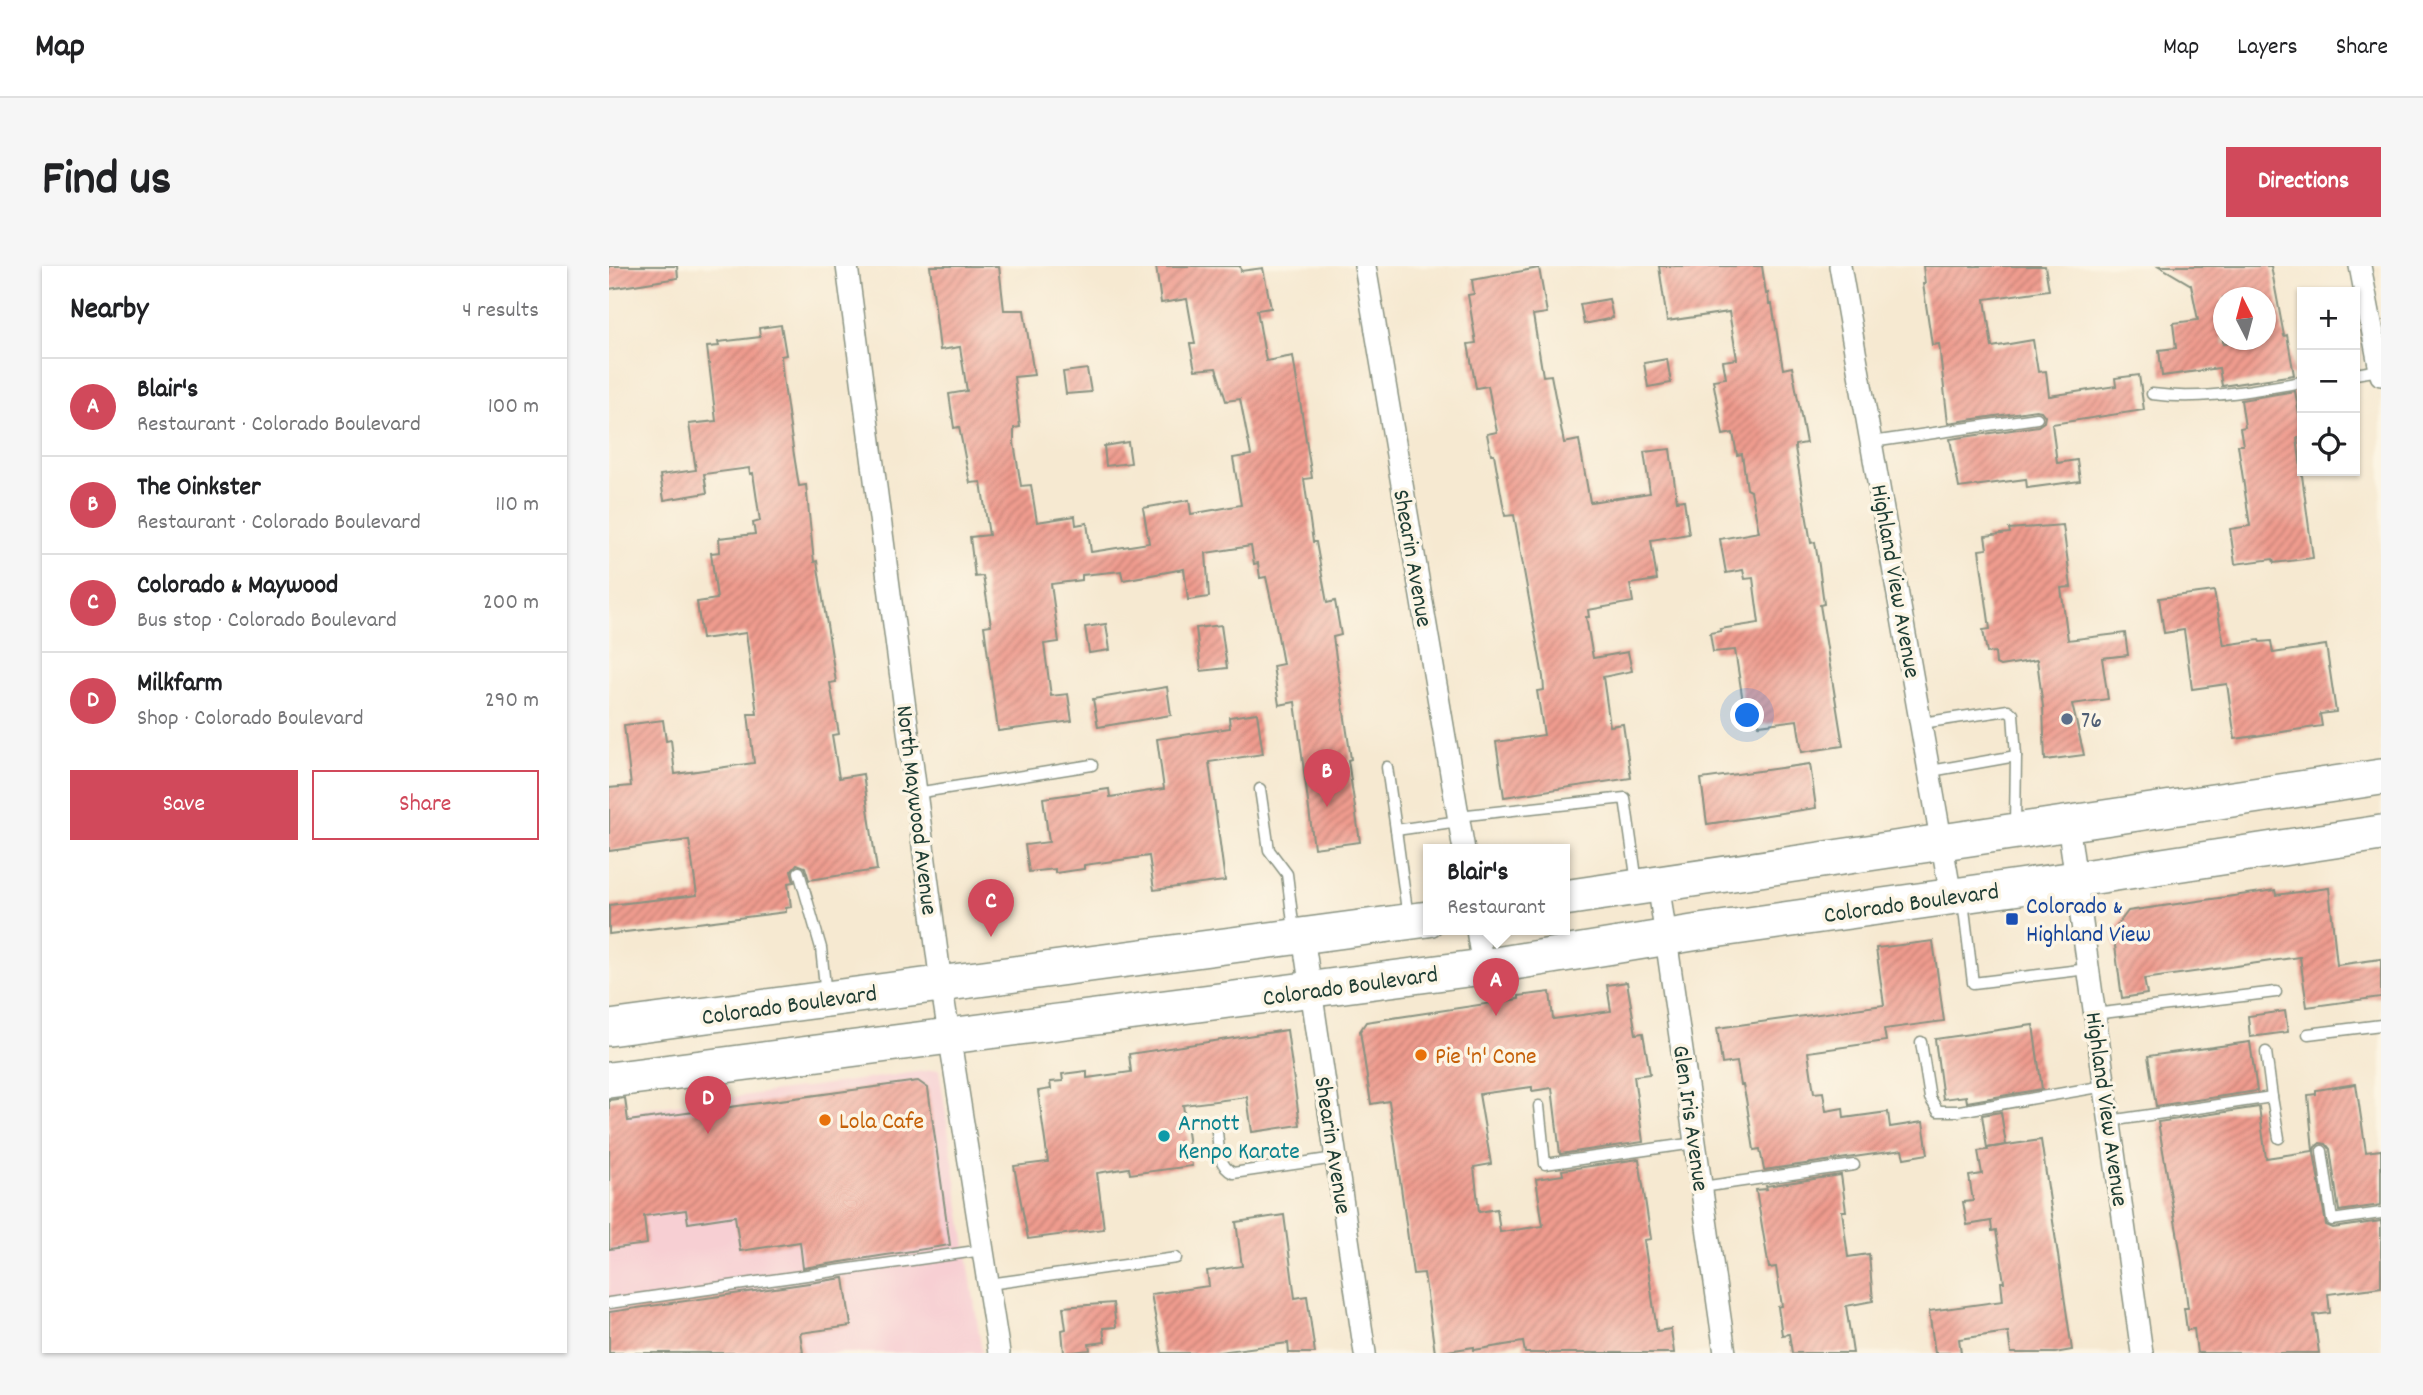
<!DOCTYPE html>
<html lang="en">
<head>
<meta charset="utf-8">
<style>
  body { margin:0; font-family:Dekko,sans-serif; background:#f6f6f6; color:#202124 }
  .controls { position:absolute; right:21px; top:21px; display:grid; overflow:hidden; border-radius:0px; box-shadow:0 2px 5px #0004 }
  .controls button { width:63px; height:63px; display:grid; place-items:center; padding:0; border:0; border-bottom:2px solid #e0e0e0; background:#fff; color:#202124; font:35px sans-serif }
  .compass { position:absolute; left:1604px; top:21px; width:63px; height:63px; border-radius:50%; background:#fff; box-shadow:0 2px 5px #0004; rotate:354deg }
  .you { position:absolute; left:1139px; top:450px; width:24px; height:24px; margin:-18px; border:5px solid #fff; border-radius:50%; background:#1a73e8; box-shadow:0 0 0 10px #1a73e833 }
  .badge { display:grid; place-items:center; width:46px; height:46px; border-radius:50%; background:#d1495b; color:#fff; font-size:23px; font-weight:700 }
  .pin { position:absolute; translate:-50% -58px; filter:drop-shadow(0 2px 4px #0008) }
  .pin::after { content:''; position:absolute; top:37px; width:24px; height:21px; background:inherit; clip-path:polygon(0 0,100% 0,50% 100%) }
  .popup { position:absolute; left:814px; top:578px; width:147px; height:91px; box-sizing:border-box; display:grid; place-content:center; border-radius:0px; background:#fff; filter:drop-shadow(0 2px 5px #0005); font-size:23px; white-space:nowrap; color:#757577 }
  .popup b { font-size:26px; color:#202124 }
  .popup::after { content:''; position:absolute; left:50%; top:100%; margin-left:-14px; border:14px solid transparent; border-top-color:#fff }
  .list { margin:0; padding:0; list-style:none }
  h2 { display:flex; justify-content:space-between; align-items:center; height:91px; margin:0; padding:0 28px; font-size:30px }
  h2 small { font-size:23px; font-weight:400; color:#757577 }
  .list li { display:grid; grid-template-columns:46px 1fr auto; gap:21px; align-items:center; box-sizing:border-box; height:98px; padding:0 28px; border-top:2px solid #e0e0e0 }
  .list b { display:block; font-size:26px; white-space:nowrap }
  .list p { margin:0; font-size:23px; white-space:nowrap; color:#757577 }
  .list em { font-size:23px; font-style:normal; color:#757577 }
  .actions { display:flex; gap:14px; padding:21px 28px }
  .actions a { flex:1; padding:16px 0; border:2px solid #d1495b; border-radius:0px; text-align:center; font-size:24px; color:#d1495b }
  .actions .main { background:#d1495b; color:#fff }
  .icon { flex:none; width:38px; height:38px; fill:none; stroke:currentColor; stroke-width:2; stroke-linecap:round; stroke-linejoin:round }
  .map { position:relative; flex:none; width:1772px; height:1087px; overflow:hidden; border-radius:0px }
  header { display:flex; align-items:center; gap:42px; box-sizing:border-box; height:98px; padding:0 35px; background:#fff; border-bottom:2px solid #e0e0e0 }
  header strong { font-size:33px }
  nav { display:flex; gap:38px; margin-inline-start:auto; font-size:24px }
  .intro { display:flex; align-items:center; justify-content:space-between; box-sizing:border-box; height:168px; padding:0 42px }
  h1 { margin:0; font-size:49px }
  .button { padding:18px 32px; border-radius:0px; background:#d1495b; color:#fff; font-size:24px; font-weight:700 }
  main { display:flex; gap:42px; padding:0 42px }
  aside { flex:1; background:#fff; border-radius:0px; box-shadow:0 2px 5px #0004 }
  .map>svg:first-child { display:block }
  .built { fill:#f7cfd3 }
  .building { fill:url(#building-hatch); fill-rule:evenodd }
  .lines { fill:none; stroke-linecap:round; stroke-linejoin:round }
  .service-casing { stroke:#8a9382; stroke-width:13 }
  .minor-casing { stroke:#8a9382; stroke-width:24 }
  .primary-casing { stroke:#8a9382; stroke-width:38 }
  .service { stroke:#fff; stroke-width:10 }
  .minor { stroke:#fff; stroke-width:21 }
  .primary { stroke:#fff; stroke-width:35 }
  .service-dot { fill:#5c6f8a; stroke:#fcf5e5; stroke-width:2.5 }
  .transit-dot { fill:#1a4fb4; stroke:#fcf5e5; stroke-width:2.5 }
  .food-dot { fill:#e8710a; stroke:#fcf5e5; stroke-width:2.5 }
  .culture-dot { fill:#0f9aa8; stroke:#fcf5e5; stroke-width:2.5 }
  .labels { text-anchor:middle; stroke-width:7; stroke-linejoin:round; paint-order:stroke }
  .street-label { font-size:24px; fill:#1f3d34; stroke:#fcf5e5 }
  .service-label { font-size:24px; fill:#4e5e75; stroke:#fcf5e5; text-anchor:start }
  .transit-label { font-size:24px; fill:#164399; stroke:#fcf5e5; text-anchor:start }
  .food-label { font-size:24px; fill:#c56008; stroke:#fcf5e5; text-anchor:start }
  .culture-label { font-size:24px; fill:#0d838f; stroke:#fcf5e5; text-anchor:start }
</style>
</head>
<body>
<header>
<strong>Map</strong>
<nav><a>Map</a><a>Layers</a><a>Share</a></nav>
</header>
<div class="intro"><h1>Find us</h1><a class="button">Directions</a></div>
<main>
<aside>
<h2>Nearby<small>4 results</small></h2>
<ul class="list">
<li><span class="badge">A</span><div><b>Blair's</b><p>Restaurant · Colorado Boulevard</p></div><em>100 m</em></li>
<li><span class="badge">B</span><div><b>The Oinkster</b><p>Restaurant · Colorado Boulevard</p></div><em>110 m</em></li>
<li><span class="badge">C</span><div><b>Colorado &amp; Maywood</b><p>Bus stop · Colorado Boulevard</p></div><em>200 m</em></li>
<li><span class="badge">D</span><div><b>Milkfarm</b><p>Shop · Colorado Boulevard</p></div><em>290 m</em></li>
</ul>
<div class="actions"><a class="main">Save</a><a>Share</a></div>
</aside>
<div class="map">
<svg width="1772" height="1087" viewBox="0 0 1772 1087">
  <defs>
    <pattern id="building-hatch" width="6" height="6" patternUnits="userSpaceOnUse" patternTransform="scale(1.75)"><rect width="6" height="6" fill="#ef9b8e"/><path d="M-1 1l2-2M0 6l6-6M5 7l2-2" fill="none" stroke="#c18075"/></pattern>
  </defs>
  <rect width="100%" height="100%" fill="#fcf5e5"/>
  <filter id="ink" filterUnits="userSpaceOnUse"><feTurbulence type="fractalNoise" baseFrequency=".0143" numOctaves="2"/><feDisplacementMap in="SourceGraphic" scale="14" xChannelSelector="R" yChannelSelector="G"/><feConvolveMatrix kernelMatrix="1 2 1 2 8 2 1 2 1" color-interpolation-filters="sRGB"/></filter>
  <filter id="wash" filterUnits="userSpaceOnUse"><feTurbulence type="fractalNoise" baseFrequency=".00686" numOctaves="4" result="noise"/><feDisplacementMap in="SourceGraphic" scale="28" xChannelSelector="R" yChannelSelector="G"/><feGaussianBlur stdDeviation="1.57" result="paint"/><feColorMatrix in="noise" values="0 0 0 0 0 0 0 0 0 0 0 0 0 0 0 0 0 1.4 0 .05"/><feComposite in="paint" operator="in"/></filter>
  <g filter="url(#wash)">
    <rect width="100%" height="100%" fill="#f6e9d1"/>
    <!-- built -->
    <path class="built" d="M330,803l43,284h-373v-239z"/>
    <g id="blocks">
      <!-- building -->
      <g class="building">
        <path d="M0,0h68l1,12 -69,11z"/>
        <path d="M321,0h69l5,44h20l10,65 -20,2 6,50 -6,1v15l7,43 10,-1 6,37 38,-6 1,9 11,-2 4,29 58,-9 -6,-35 46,-8 2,14 50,-9 -8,-47 18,-3 -11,-56 -14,2 -10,-33 -21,2 -5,-26h5l-8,-45 -26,4 -5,-37h84l1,5 22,-3 8,40 -14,2 9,51 27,-5 19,122 -8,1 9,63h3l11,61 8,-2 6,34 -8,2 18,122 -3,1 12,82 -46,6 -19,-146 -16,3 -6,-39 10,-2 -9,-50 -8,-37 -6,1 -2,-15 -4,1 -3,-18 -45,7 3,44 -21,3 -4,-31 -61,11 -2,-9 -39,4v5l-31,4 8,58 -15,2 7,52 17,-2 4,27 -74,10 -14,-105 7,-1 -8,-49 -8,1 -5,-40 19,-2 -8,-53 -11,1 -11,-56 -5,1 -5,-34 18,-3 -7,-44 -20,3z"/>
        <path d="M1050,0h103l4,28 2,-1 1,11h3l11,65 9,-2 14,76 -11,2v3l16,95 4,-1 4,24 5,38 -4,1 23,141 -41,6 -5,-32 -38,5 -2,-19 -13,2 -9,-58 -22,2 -3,-19 11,-2 -1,-2 39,-6 -6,-45 -8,1 -2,-9 -17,3 -6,-34 39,-7 -8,-41 -4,-2 -5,-35 -5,1 -4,-22 -10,2 -10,-55 13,-2 -3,-17 14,-2 -8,-47 -62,9z"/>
        <path d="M1314,0h122l4,24 -64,9 7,48 41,-7 5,32 8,-1 3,25 67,-10 -1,-8 24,-3 5,35 -92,14 5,39 20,-3 3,21 -53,7 -1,-9 -67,9 -9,-49 88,-13 6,-4 1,-6 -4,-5 -5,-1 -88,13 -9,-79 -7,1 -9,-61h2z"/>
        <path d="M1550,0h112l13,70 3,-1 7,40 -72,11 -3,-18 -57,8 -3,-26 17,-2 -3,-25 25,-3 -7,-35zM1614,32h42v42l-42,4z"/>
        <path d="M930,2l8,45 -14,2 10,61 8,-1 13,68 15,-3 11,62 60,-9 -6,-41 26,-3 7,52 7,-1 5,34 -38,6 6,40 -27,4 3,18 -45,8 1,7h-3l7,41 35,-6 4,19 -29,6 7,49 13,-2 8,54 -127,19 -8,-55 48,-7 -7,-44 7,-1 -1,-13 -29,-162 -9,1 -11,-62h-3l-4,-20 10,-2 -9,-46 -12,2 -8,-44 8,-1 -8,-48 6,-1 -2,-14z"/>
        <path d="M1000,33l4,19 -29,6 -4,-20z"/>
        <path d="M172,59l5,30 -5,1 2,22 11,77 5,31 7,-1 8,77 3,-1 19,121 -6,1 9,51 -7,1 7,43 24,-4 14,96 -68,10 -4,-13 -8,-3 -6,7 3,11 -6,1 3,24 -5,1v4l-177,22v-29l88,-10 -8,-55 -80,11v-63l22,-2 -7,-61 39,-5 3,21 5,-1 4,34 79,-11 -6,-49h9l-11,-81 -44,6 -5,-37 20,-3 -6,-46 9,-1 -1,-14 36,-4 -2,-11 7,-2 -7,-48 -3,1 -1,-6 -45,6 3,19 -43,7 -4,-25 36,-5 -7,-46 27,-3 -9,-74 12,-1 -1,-4 42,-5 -1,-9z"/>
        <path d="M1058,93l4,24 -23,4 -4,-24z"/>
        <path d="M478,103l4,23 -25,2 -3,-22z"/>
        <path d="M1686,125l7,40v6l-5,1 16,120 -39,5 -1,-4 -38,5 -5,-35 20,-3 -12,-81h5l-3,-17 5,-1 -4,-27z"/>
        <path d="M519,176l3,21 -25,3 -2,-20z"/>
        <path d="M1454,259l8,62 -10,1 7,52 57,-7 3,22 -26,3 6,41 -36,5 12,51 -39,5 -2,-53 -6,-47 -37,6 -4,-2 -1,-12 -8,1 -4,-23 7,-1 -11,-79 8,-1 -2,-13 25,-3 -1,-4z"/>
        <path d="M1605,325l10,54 35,-5 1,2 11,-1 2,12 53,-8 10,67 -16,2 2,12 -87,13 -8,-55 -35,5 -8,-59 -20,3 -5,-35z"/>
        <path d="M497,358l4,26 -21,3 -4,-26z"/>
        <path d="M612,359l6,43 -26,3 -5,-43z"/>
        <path d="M558,421l4,28 -73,12 -5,-28z"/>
        <path d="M648,447l6,41 -54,8 16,119 -71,9 -5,-34 -65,9v4l-29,4v-4l-26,3 -4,-27 24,-3 -6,-44 66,-9 1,8 54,-8 -7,-50 73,-11 -1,-11z"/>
        <path d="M1201,498l6,44 -109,16 -6,-45z"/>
        <path d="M1720,622l8,77 44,-6v38l-74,10 -7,-50 -156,22 3,15 -25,4 -9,-67 15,-20 147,-21 1,5z"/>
        <path d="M1324,675l11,80 -60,8 2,12 -78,11 6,41 9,-1 3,19 17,-3 1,10 44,-6 2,15 33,-5 5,32 -24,4 -2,-8 -138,20 -4,-21 -6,1 -8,-51 -3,-14h-2l-4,-23 -15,2 -5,-36 167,-23 -8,-57z"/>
        <path d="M1018,716l9,52 7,-1 7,41 -16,2 9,66 -83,12 -8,-66 -20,3v-4l-53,7 12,70 -17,3 5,45 18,-3 3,23 43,-6 -7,-47 27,-4 -1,-5 77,-11 12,80 -7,1 13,91 14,-2 3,24h-149l-2,-11 -49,8v-3l-39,6 -11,-80 -11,1 -24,-173 -18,3 -11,-73 6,-9 153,-23v-3l31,-4 3,27 58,-8 -4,-26z"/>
        <path d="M1676,745l3,21 -38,5 -2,-21z"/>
        <path d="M1424,759l9,64 -75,13 -1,-6 -23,3 -8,-60z"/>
        <path d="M678,764l13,95 -48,7 -5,-35 -64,8 9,61 -62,8 -1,-6 -32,5 7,56 -76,10 -14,-73 34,-4 -10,-71 13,-2 -1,-7 13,-1 -1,-7 25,-3v7l44,-6 -2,-18z"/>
        <path d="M1641,776l7,49 -101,15 -8,-50z"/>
        <path d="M309,815l10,7 22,157 -147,23 -3,-26 -60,9 -5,-35 -47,7 -2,-13 -42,6 3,28 -38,5v-149l16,-2 3,23z"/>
        <path d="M1747,818l10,68 15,-2v55l-42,6 -9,-62 -4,-5 -6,-1 -5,4 -1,5 12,73 7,3 48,-7v66l-53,7 2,19 -16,2 5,38h-122l-3,-24 -7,1 -3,-22h4l-7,-53 -23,-133 101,-15 7,51 47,-7 -5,-56 8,-1v-4z"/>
        <path d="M1392,846l5,33 -19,3 -5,-33z"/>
        <path d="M1432,874l31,210 -17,3h-44l-3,-21 -49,7 2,14h-26l-6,-42 74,-10 -2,-19h3l-8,-52 -4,1 -1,-10 -24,4 -4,-23 10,-1 -4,-25 13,-2 -4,-23 10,-1 -1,-2z"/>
        <path d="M1232,909l5,36h-4l6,46 21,-3 4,47 -27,5 7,47h-61l-3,-19 -7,1 -4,-28 4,-1 -6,-39 -7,1 -13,-78 11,-1 -1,-3z"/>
        <path d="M675,949l11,83 12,-2 8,57h-26l-1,-10 -76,10h-50l-11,-59 58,-8 -2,-15 35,-5 -6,-44z"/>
        <path d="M235,1012l7,48 -51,7 3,20h-194v-41z"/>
        <path d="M504,1037l3,24 -13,1 2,14 -16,2 1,6 -26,3 -2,-23 4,-1 -3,-22z"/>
      </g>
    </g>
  </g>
  <g filter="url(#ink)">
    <use href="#blocks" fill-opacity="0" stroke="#8a9382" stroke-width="2"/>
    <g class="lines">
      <defs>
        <g id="service">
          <path d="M1746,108l25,-4"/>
          <path d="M1543,128c50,7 101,-4 150,-12"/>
          <path d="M1263,176l165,-24"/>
          <path d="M1313,457l86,-13 5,4 3,42 -1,69"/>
          <path d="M778,501l9,63 63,-9"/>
          <path d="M1322,505l85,-15"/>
          <path d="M651,523l9,61 18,24 7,57"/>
          <path d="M307,527l176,-28"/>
          <path d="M849,550l167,-18 12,85"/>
          <path d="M787,564l12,88"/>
          <path d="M190,606l22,76 5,48"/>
          <path d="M1354,635l10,82 115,-14"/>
          <path d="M1485,748l182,-22"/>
          <path d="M1699,768l73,-9"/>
          <path d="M1312,776l9,56 8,13h21l146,-25"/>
          <path d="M1663,831l7,41"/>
          <path d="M930,840l6,58 150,-21"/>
          <path d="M1500,855l163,-24 -6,-45"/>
          <path d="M608,866c2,16 1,34 16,41l102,-15"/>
          <path d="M1713,885l10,69 49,-7"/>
          <path d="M1093,921l152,-22"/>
          <path d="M380,1018l187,-26"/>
          <path d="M0,1037l374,-53"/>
        </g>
        <g id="minor">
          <path d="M238,0l94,717 58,370"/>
          <path d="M756,0l99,584"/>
          <path d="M1231,0l111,630"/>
          <path d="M1751,0l21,109"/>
          <path d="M1459,557l74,530"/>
          <path d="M1049,616l67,471"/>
          <path d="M868,664l6,37"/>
          <path d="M694,670l62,417"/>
        </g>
        <g id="primary">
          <path d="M955,632l817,-121"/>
          <path d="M0,762l819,-109"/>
          <path d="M0,814l874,-113 216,-35 377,-53 305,-46"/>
        </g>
      </defs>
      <!-- service casing -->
      <use href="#service" class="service-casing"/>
      <!-- minor casing -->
      <use href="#minor" class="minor-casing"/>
      <!-- primary casing -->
      <use href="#primary" class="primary-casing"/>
      <!-- service -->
      <use href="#service" class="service"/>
      <!-- minor -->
      <use href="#minor" class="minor"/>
      <!-- primary -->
      <use href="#primary" class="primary"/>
    </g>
  </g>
  <!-- markers -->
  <circle class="service-dot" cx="1458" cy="453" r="7"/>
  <rect class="transit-dot" x="1396" y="646" width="14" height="14" rx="3.5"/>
  <g class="food-dot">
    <circle cx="812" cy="789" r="7"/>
    <circle cx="216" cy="854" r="7"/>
  </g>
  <circle class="culture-dot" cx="555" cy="870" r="7"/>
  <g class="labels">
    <!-- street labels -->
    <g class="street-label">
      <text transform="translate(805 292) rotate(80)" y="8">Shearin Avenue</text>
      <text transform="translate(1288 315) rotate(80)" y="8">Highland View Avenue</text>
      <text transform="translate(309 544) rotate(83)" y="8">North Maywood Avenue</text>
      <text transform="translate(1302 636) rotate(-8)" y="8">Colorado Boulevard</text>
      <text transform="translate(741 719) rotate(-8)" y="8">Colorado Boulevard</text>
      <text transform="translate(180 738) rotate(-8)" y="8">Colorado Boulevard</text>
      <text transform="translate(1499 843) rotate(82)" y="8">Highland View Avenue</text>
      <text transform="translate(1083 852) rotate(82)" y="8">Glen Iris Avenue</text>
      <text transform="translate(725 879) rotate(81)" y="8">Shearin Avenue</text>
    </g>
    <!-- service labels -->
    <g class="service-label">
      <text x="1472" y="461">76</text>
    </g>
    <!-- transit labels -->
    <g class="transit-label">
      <text x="1417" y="647">Colorado &amp;<tspan x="1417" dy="28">Highland View</tspan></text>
    </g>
    <!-- food labels -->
    <g class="food-label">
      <text x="826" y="797">Pie 'n' Cone</text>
      <text x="230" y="862">Lola Cafe</text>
    </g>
    <!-- culture labels -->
    <g class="culture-label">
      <text x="569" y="864">Arnott<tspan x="569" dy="28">Kenpo Karate</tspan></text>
    </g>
  </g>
</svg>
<div class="controls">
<button>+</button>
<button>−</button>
<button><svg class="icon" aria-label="locate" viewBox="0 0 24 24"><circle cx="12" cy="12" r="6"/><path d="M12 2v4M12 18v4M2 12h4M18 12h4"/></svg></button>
</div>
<svg class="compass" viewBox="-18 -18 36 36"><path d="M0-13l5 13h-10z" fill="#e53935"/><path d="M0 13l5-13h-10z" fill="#757577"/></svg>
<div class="you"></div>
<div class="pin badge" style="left:887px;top:750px">A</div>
<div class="popup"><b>Blair's</b>Restaurant</div>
<div class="pin badge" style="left:718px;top:541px">B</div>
<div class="pin badge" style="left:382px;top:671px">C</div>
<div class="pin badge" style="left:99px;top:868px">D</div>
</div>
</main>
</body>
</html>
